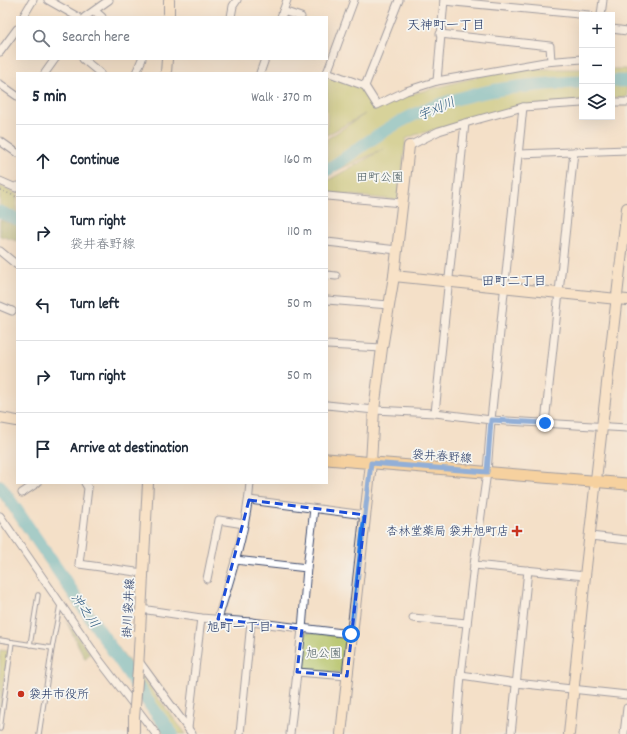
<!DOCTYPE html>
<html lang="en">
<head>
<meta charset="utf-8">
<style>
  body { margin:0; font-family:Dekko,"Klee One",sans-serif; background:#f2f2f3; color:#1f2937 }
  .controls { position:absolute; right:12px; top:12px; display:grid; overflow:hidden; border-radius:0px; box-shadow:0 4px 16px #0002 }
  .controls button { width:36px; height:36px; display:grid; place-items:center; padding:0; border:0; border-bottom:1px solid #e0e1e3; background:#fff; color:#1f2937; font:20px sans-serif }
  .stop { position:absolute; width:12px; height:12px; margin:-9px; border:3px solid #1a73e8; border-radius:50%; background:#fff }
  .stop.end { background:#1a73e8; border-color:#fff; box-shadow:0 1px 4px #0008 }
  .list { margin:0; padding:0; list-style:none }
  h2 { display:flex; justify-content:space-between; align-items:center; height:52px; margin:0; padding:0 16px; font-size:17px }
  h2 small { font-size:13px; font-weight:400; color:#747a83 }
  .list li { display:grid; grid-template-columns:26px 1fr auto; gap:12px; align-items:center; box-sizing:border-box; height:72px; padding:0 16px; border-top:1px solid #e0e1e3 }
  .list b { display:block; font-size:15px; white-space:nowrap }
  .list p { margin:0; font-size:13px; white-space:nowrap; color:#747a83 }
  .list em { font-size:13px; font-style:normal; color:#747a83 }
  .icon { flex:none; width:22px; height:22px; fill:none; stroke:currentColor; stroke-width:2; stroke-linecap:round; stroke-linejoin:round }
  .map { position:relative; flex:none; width:627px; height:734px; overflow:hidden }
  .search { position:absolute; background:#fff; box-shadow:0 4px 16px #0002; left:16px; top:16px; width:312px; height:44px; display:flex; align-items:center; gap:10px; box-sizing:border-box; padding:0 14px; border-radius:0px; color:#747a83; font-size:15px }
  .panel { position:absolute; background:#fff; box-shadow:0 4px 16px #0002; left:16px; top:72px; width:312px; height:412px; border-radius:0px }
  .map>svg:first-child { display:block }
  .green { fill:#b4c163; stroke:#687860 }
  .forest { fill:#8fa759; stroke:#556b5c }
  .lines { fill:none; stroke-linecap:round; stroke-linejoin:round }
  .river { stroke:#49b3c6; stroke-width:13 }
  .lane-casing { stroke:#3c4a6e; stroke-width:5.5 }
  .street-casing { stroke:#3c4a6e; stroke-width:9 }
  .secondary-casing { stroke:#3c4a6e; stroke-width:12 }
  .primary-casing { stroke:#3c4a6e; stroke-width:13 }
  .path { stroke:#3c4a6e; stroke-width:1.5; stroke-dasharray:1 3; stroke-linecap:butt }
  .lane { stroke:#fff; stroke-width:3.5 }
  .street { stroke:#fff; stroke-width:7 }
  .secondary { stroke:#fde5c5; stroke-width:10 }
  .primary { stroke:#f9bf6d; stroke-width:11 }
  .secondary-bridge-casing { stroke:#3c4a6e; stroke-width:12; stroke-linecap:butt }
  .secondary-bridge { stroke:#fde5c5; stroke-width:10 }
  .route { stroke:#1a73e8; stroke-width:5 }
  .marked { fill:none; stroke:#1d4ed8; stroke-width:3; stroke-dasharray:8 5; stroke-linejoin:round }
  .poi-dot { fill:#c8321e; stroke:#f6f6f2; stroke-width:1.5 }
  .labels { text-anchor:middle; stroke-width:3.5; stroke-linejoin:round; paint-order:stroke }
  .park-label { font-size:12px; fill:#495b60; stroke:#f6f6f2 }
  .street-label { font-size:12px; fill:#1b2f5e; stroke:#f6f6f2 }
  .poi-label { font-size:12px; fill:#1b2f5e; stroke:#f6f6f2; text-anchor:end }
  .neighbourhood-label { font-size:13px; fill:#1b2f5e; stroke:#f6f6f2 }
  .water-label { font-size:13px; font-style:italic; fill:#29577d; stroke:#f6f6f2 }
</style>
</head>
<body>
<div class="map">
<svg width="627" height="734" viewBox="0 0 627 734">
  <rect width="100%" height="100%" fill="#f6f6f2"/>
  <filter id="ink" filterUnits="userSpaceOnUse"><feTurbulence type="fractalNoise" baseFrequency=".025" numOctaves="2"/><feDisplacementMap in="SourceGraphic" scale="8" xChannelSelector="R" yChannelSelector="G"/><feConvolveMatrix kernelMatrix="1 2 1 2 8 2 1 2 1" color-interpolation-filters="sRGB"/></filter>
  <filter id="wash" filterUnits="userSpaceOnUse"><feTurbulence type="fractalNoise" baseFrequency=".012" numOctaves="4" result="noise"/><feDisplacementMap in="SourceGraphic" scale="16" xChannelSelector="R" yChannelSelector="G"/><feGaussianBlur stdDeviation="0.9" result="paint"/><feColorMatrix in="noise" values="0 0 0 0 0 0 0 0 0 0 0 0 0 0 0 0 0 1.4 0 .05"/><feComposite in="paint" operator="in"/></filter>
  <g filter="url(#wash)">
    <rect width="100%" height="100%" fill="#f4e0c8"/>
    <!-- green -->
    <g class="green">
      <path d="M507,69h75v32l-59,6 -108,28 -9,4 -7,59 -2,2 -70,-7v-12l57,-32 -57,26v-36l38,-25 -38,21v-56l3,-2 33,12 10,20 12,-8z"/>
      <path d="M612,69h15v28l-15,1z"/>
      <path d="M0,186l17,8v31l-17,-7z"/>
      <path d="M0,479l110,158 76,97h-22l-164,-237z"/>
      <path d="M307,632l39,4 2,2 -3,32 -3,3 -39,-3 -2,-3 3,-32z"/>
      <path d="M0,650l8,1 -8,62z"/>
    </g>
    <!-- forest -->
    <g class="forest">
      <path d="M0,220l17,5v16l-17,-5z"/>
      <path d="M66,621l24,32 -5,6z"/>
    </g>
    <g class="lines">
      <!-- river -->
      <g class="river">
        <path d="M612,81h15"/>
        <path d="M327,170c22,-14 42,-30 64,-43 59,-35 123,-42 191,-45"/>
        <path d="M0,212l17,7"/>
        <path d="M0,486l151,220 21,28"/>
      </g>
    </g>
  </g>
  <g filter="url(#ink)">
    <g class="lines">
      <defs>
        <g id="lane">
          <path d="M0,640l52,8 -13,86"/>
          <path d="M30,645l8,-50"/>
          <path d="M52,648l8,-43"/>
          <path d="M0,729l12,-87"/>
        </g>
        <g id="street">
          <path d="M48,0l30,17"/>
          <path d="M444,1l145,14"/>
          <path d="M95,11l7,6"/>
          <path d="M283,11l18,6"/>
          <path d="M601,15l2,-15"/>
          <path d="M23,17l10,-17"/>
          <path d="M85,17l24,-17"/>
          <path d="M231,17l2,-11 4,-6"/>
          <path d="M281,17l6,-17"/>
          <path d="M612,29l15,2"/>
          <path d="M440,34l110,12 1,15"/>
          <path d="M0,52l17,-23"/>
          <path d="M83,59l17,14"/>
          <path d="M327,72l38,14 12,19 29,-14 31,-10 7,-81"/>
          <path d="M45,73l10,-14"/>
          <path d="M136,73l6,-14"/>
          <path d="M260,73l5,-14"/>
          <path d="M327,73l27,-73"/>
          <path d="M437,81l108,-19 37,-3"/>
          <path d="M0,84l17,12"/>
          <path d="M365,86l34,-86"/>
          <path d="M612,102h15"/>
          <path d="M0,141l17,12"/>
          <path d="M409,146l30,-15 26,-8 58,-16 59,-4"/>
          <path d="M519,154l108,-4"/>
          <path d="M0,181l16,7 1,-2"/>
          <path d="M327,196l75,7"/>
          <path d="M327,242l70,8"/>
          <path d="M0,251l17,14"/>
          <path d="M327,275l9,1"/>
          <path d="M327,300l62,5"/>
          <path d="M0,306l12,5"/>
          <path d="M327,345l55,3"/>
          <path d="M327,405l47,5 61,3 56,7 136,8"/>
          <path d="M435,413l30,-290"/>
          <path d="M545,423l29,-271"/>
          <path d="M85,483l3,5 -9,76 64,9"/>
          <path d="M22,493l15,-10"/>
          <path d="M249,500l116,15"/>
          <path d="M0,516l100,145 56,73"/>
          <path d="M590,536l37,4"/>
          <path d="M235,560l72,8 -5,61 -12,105"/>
          <path d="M474,565l111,11"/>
          <path d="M307,568l7,-59"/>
          <path d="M207,579l12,-59 25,4"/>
          <path d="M141,609l60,9 50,4 100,12"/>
          <path d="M413,618l54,5"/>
          <path d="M218,619c13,-44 29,-90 32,-136"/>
          <path d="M138,660l54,74"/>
          <path d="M297,672l50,4"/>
          <path d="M461,675l55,8 111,12"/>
          <path d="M188,728l13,-110"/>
          <path d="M240,734l11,-112"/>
          <path d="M456,734l5,-59 13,-110 13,-93 4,-52 32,-313"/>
          <path d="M511,734l17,-164"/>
          <path d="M624,734l3,-26"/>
        </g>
        <g id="secondary">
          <path d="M169,17v-17"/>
          <path d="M166,73l1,-14"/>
          <path d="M394,276l233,24"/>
          <path d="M0,418l17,3"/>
          <path d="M138,669l10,-186"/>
          <path d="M134,734v-16"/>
          <path d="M341,734l30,-271 3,-53 8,-62 12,-72 15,-130"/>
          <path d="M569,734l16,-158 42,-368"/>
        </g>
        <path id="primary" d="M327,459l300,25"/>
      </defs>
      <!-- lane casing -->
      <use href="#lane" class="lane-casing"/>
      <!-- street casing -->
      <use href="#street" class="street-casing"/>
      <!-- secondary casing -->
      <use href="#secondary" class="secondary-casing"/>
      <!-- primary casing -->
      <use href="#primary" class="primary-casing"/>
      <!-- path -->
      <path class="path" d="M0,190l17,7"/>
      <!-- lane -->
      <use href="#lane" class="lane"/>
      <!-- street -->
      <use href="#street" class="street"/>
      <!-- secondary -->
      <use href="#secondary" class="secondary"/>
      <!-- primary -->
      <use href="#primary" class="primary"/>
      <defs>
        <path id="secondary-bridge" d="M134,718l4,-49"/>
      </defs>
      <!-- secondary-bridge casing -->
      <use href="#secondary-bridge" class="secondary-bridge-casing"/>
      <!-- secondary-bridge -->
      <use href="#secondary-bridge" class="secondary-bridge"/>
    </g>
  </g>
  <g class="lines" filter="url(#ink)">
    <!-- route -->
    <path class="route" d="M351,634l20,-171 116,9 4,-52 54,3"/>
  </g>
  <!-- marked area -->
  <path d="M0 0H627V734H0ZM249,500l116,15 -18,161 -50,-4 5,-43 -84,-10z" fill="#f4e0c8" fill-opacity=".55" fill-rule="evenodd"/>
  <path class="marked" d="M249,500l116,15 -18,161 -50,-4 5,-43 -84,-10z"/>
  <!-- markers -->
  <g class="poi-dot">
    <path d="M515 525h4v4h4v4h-4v4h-4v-4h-4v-4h4z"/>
    <circle cx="21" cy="694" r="4"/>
  </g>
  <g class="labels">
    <!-- park labels -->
    <g class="park-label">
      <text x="380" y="181">田町公園</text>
      <text x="324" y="657">旭公園</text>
    </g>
    <!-- street labels -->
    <g class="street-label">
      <text transform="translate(442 456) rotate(4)" y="4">袋井春野線</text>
      <text transform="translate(128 608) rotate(-87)" y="4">掛川袋井線</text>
    </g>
    <!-- poi labels -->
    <g class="poi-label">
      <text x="509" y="535">杏林堂薬局 袋井旭町店</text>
      <text x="29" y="698" text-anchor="start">袋井市役所</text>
    </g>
    <!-- neighbourhood labels -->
    <g class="neighbourhood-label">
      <text x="446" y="29">天神町一丁目</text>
      <text x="514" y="285">田町二丁目</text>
      <text x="239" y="631">旭町一丁目</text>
    </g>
    <!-- water labels -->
    <g class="water-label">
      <text transform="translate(436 108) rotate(-23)" y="5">宇刈川</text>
      <text transform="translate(86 610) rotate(55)" y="5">沖之川</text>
    </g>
  </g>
</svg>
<div class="controls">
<button>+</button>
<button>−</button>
<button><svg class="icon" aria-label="layers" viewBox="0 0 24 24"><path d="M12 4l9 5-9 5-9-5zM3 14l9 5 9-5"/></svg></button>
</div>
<div class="stop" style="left:351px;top:634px"></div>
<div class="stop end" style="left:545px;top:423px"></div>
<div class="search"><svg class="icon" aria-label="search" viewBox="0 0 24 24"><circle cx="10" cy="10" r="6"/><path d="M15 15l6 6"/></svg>Search here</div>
<section class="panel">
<h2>5 min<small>Walk · 370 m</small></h2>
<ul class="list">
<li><svg class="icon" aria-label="ahead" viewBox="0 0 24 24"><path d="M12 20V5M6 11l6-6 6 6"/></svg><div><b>Continue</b></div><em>160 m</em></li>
<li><svg class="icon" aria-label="right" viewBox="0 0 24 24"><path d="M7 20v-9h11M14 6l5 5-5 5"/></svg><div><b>Turn right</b><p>袋井春野線</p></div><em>110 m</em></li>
<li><svg class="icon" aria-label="left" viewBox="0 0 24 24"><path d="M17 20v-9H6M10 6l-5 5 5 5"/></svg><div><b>Turn left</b></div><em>50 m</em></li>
<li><svg class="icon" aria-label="right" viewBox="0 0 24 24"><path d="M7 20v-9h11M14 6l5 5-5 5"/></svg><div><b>Turn right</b></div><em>50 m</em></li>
<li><svg class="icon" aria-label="arrive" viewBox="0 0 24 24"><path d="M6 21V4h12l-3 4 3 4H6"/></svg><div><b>Arrive at destination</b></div></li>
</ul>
</section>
</div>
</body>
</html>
